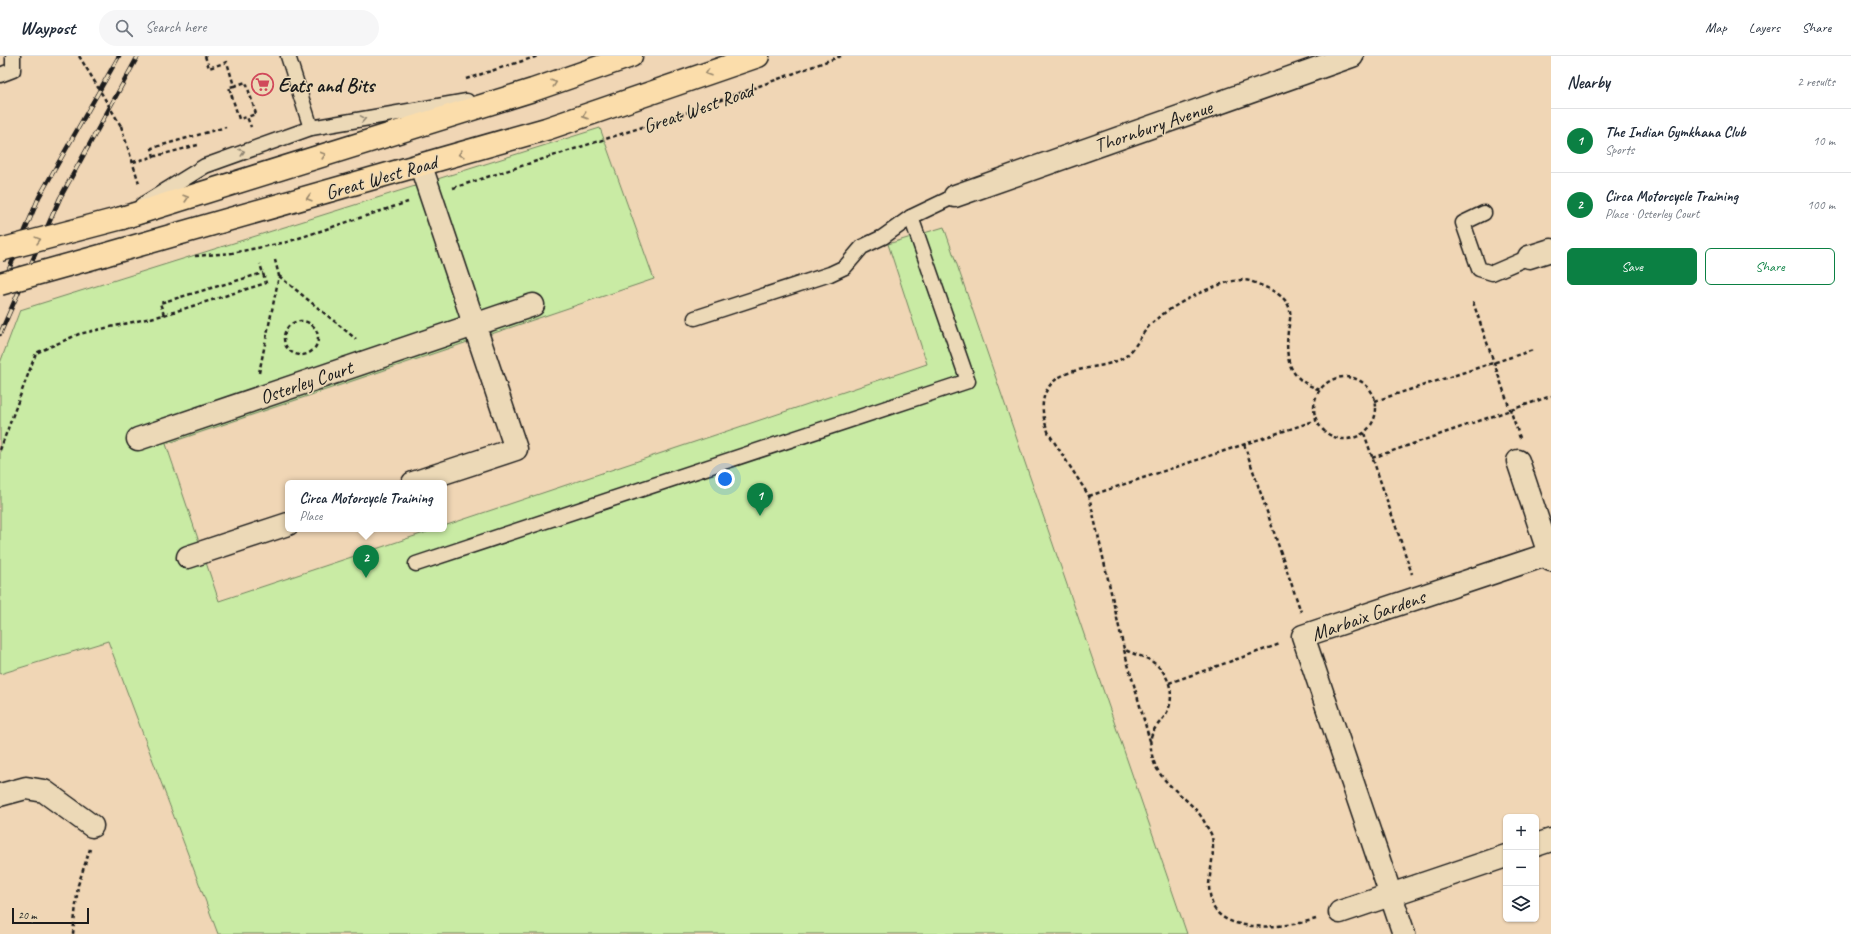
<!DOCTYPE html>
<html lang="en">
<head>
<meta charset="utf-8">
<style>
  body { margin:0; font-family:Caveat,sans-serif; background:#f6f6f7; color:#1f2937 }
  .controls { position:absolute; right:12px; bottom:12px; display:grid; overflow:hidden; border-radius:6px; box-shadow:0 1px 3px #0004 }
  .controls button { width:36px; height:36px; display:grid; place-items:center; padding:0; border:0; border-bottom:1px solid #e0e1e3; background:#fff; color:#1f2937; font:20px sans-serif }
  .scale { position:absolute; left:12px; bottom:10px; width:77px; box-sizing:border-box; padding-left:4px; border:2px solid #1c1c1c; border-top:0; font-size:11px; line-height:14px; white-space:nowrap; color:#1c1c1c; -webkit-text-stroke:3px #ecd9b7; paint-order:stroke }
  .you { position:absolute; left:725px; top:423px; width:14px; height:14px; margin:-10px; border:3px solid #fff; border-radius:50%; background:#1a73e8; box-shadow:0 0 0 6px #1a73e833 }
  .badge { display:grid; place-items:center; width:26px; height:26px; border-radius:50%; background:#0b8043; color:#fff; font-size:13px; font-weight:700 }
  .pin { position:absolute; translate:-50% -33px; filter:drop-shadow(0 1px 2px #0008) }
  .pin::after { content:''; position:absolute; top:21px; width:14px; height:12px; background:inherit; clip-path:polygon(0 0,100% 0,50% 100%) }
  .popup { position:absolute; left:285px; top:424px; width:162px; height:52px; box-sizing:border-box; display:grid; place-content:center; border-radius:6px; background:#fff; filter:drop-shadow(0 1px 3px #0005); font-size:13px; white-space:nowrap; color:#747a83 }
  .popup b { font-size:15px; color:#1f2937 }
  .popup::after { content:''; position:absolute; left:50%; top:100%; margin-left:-8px; border:8px solid transparent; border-top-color:#fff }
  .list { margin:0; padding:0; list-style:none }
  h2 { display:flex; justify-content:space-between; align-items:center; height:52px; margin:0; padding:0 16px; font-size:17px }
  h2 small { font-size:13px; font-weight:400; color:#747a83 }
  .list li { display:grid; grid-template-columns:26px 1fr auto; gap:12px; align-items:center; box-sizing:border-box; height:64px; padding:0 16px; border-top:1px solid #e0e1e3 }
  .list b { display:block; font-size:15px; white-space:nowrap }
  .list p { margin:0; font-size:13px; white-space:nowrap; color:#747a83 }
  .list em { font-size:13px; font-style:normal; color:#747a83 }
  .actions { display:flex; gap:8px; padding:12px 16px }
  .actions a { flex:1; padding:9px 0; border:1px solid #0b8043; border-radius:6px; text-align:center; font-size:14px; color:#0b8043 }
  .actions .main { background:#0b8043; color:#fff }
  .icon { flex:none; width:22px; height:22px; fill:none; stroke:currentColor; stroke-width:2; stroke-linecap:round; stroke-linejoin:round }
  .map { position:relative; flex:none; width:1551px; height:878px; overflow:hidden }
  header { display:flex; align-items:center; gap:24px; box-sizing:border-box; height:56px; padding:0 20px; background:#fff; border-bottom:1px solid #e0e1e3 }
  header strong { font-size:19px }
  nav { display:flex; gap:22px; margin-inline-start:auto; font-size:14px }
  .search { width:280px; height:36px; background:#f6f6f7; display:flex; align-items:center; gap:10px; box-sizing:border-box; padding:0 14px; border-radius:22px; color:#747a83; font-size:15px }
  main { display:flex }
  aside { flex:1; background:#fff }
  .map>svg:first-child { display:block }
  .green { fill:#c9eba4; stroke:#728460 }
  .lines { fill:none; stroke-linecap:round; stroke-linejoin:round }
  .lane-casing { stroke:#1c1c1c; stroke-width:17 }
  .street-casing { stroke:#1c1c1c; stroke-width:25 }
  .highway-casing { stroke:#1c1c1c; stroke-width:25 }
  .path { stroke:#1c1c1c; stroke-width:2.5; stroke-dasharray:4 3; stroke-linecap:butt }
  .lane { stroke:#ecd9b7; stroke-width:14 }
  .street { stroke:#ecd9b7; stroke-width:22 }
  .highway { stroke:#fbddab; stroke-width:22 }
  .rail-casing { stroke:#1c1c1c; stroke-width:4.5 }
  .rail { stroke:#ecd9b7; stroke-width:3; stroke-dasharray:9; stroke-linecap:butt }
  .highway-bridge-casing { stroke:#1c1c1c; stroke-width:25; stroke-linecap:butt }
  .path-bridge { stroke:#1c1c1c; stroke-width:2.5; stroke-dasharray:4 3; stroke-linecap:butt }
  .highway-bridge { stroke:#fbddab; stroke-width:22 }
  .oneway { stroke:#97866b }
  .oneway2 { stroke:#8e8471 }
  .labels { text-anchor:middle; stroke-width:3; stroke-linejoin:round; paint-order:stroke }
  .poi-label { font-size:20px; font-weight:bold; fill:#1c1c1c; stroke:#ecd9b7; text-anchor:start }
  .street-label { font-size:20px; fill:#1c1c1c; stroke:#ecd9b7 }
</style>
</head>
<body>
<header>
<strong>Waypost</strong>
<div class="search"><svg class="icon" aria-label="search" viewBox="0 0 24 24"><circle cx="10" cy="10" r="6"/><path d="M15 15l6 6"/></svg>Search here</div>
<nav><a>Map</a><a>Layers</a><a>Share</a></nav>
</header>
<main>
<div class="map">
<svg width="1551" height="878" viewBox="0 0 1551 878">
  <rect width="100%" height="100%" fill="#f0d6b5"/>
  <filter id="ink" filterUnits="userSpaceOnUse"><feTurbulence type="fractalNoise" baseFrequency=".025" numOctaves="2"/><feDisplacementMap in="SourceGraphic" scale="8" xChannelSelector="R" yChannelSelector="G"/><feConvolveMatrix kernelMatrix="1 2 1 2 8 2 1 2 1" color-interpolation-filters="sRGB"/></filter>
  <g filter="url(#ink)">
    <!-- green -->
    <path class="green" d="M600,72l54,151 -488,165 53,157 217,-72h8v-3l483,-162 -39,-120 56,-17 243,707h-969l-110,-293 -108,33v-311l20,-53z"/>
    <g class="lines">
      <defs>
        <g id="lane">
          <path d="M288,0l23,72"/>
          <path d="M0,19l13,-5v-14"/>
          <path d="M142,149l63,-39 106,-38 156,-27"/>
          <path d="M1484,157l-21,10 16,46 13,4 37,-16"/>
          <path d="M695,262l135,-44 15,-7 17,-20 21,-10 28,-20 44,-21"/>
          <path d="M416,508l552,-183 -57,-164"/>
        </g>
        <g id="street">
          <path d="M955,140l397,-140"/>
          <path d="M1529,201l22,-7"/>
          <path d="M138,383l395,-134"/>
          <path d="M1518,405l31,93"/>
          <path d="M413,427l103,-34 -95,-283"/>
          <path d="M188,501l100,-33"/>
          <path d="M0,739l26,-7 18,3 48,35"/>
          <path d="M1536,789l15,-5"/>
          <path d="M1340,856l166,-56"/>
          <path d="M1404,878l-101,-298 246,-82 2,6"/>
        </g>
        <g id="highway">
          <path d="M122,162l411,-128 98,-34"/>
          <path d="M104,199l442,-126 212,-73"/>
        </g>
      </defs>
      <!-- lane casing -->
      <use href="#lane" class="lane-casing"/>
      <!-- street casing -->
      <use href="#street" class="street-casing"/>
      <!-- highway casing -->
      <use href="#highway" class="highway-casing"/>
      <!-- path -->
      <g class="path">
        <path d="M79,0l11,18"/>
        <path d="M205,0l4,12 18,-6 7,24 -5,1 10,32 8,-2 4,10"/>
        <path d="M466,23l72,-23"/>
        <path d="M234,30l12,-4 10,32 -9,3"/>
        <path d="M121,70l18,57"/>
        <path d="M154,101l-2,-9 74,-21"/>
        <path d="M133,106l65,-17"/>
        <path d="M453,132l227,-73 161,-59"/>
        <path d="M195,200l37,-3 55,-11 121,-40"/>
        <path d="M279,220l77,63"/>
        <path d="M1473,246l47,136"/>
        <path d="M164,259l-4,-12 103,-30"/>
        <circle cx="301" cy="282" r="17"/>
        <path d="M259,317l20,-97 -4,-16"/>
        <circle cx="1345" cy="352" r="31"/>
        <path d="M1375,345l158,-51"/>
        <path d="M1364,377l48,141"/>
        <path d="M1244,388l57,168"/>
        <path d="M0,394l36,-97 43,-19 85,-19 102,-32 -6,-19"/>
        <path d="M1372,402l179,-62"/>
        <path d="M1089,440l228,-76"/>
        <path d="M1124,594l26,91"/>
        <path d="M1169,627l111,-39"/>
        <path d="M1316,863c-30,9 -90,15 -103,-13 -2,-6 -4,-14 -4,-21 1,-15 6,-33 3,-48 -1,-5 -5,-9 -7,-14 -13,-26 -47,-37 -53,-68 -1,-7 -3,-14 0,-21 3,-8 10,-13 14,-20 10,-16 4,-40 -12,-51 -8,-7 -21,-8 -30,-14l-35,-153 -40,-62c-6,-15 -10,-32 -1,-46 16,-24 53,-17 75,-30 13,-8 18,-25 29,-35 16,-16 76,-49 98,-42 13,5 34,12 39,26 3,8 0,17 -1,24 -3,30 1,49 33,59"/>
        <path d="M73,878l5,-49 12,-36"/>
      </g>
      <!-- lane -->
      <use href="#lane" class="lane"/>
      <!-- street -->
      <use href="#street" class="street"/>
      <!-- highway -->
      <use href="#highway" class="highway"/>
      <defs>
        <g id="rail">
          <path d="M0,235l39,-94 80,-141"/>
          <path d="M0,278l60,-136 78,-142"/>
        </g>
      </defs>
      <!-- rail casing -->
      <use href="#rail" class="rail-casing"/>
      <!-- rail -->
      <use href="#rail" class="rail"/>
      <defs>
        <g id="highway-bridge">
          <path d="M0,194l122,-32"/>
          <path d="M0,228l104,-29"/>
        </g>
      </defs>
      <!-- highway-bridge casing -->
      <use href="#highway-bridge" class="highway-bridge-casing"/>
      <!-- path-bridge -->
      <path class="path-bridge" d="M90,18l31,52"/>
      <!-- highway-bridge -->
      <use href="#highway-bridge" class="highway-bridge"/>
    </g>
    <!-- one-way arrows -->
    <defs><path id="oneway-chevron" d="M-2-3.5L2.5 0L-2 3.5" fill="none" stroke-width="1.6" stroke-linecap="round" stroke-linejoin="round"/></defs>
    <g class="oneway">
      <use href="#oneway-chevron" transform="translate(708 17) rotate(161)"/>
      <use href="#oneway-chevron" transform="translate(554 27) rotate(-19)"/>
      <use href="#oneway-chevron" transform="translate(585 60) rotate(161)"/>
      <use href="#oneway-chevron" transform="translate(461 98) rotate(164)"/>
      <use href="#oneway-chevron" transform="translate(323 99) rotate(-17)"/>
      <use href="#oneway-chevron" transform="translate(186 142) rotate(-17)"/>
      <use href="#oneway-chevron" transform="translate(309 142) rotate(164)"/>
      <use href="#oneway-chevron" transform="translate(38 184) rotate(-15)"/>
    </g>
    <g class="oneway2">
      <use href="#oneway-chevron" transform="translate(363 63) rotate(-10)"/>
      <use href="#oneway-chevron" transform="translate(242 96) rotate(-19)"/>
    </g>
  </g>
  <!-- icons -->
  <defs>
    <symbol id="supermarket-ring" viewBox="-11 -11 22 22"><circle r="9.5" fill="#ecd9b7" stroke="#d1495b" stroke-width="1.5"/><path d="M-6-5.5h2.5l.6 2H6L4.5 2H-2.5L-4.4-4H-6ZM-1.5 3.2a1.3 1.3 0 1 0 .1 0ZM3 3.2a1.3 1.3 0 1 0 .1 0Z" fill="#d1495b"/></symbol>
  </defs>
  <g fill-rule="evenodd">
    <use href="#supermarket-ring" x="250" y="16" width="25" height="25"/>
  </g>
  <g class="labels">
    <!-- poi labels -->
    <g class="poi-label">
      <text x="278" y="36">Eats and Bits</text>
    </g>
    <!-- street labels -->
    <g class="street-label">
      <text transform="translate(698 52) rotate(-19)" y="7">Great West Road</text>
      <text transform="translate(1153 70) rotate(-19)" y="7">Thornbury Avenue</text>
      <text transform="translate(381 121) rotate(-16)" y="7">Great West Road</text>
      <text transform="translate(306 326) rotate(-19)" y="7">Osterley Court</text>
      <text transform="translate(1368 559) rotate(-19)" y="7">Marbaix Gardens</text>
    </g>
  </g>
</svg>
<div class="controls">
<button>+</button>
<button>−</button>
<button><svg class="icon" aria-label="layers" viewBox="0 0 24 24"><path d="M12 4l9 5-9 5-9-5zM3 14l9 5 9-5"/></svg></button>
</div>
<div class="scale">20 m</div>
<div class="you"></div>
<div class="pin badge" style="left:760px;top:460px">1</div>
<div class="pin badge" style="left:366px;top:522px">2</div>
<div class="popup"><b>Circa Motorcycle Training</b>Place</div>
</div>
<aside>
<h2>Nearby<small>2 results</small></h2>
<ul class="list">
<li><span class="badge">1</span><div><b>The Indian Gymkhana Club</b><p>Sports</p></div><em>10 m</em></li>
<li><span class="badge">2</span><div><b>Circa Motorcycle Training</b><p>Place · Osterley Court</p></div><em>100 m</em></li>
</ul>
<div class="actions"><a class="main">Save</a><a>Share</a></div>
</aside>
</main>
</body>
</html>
